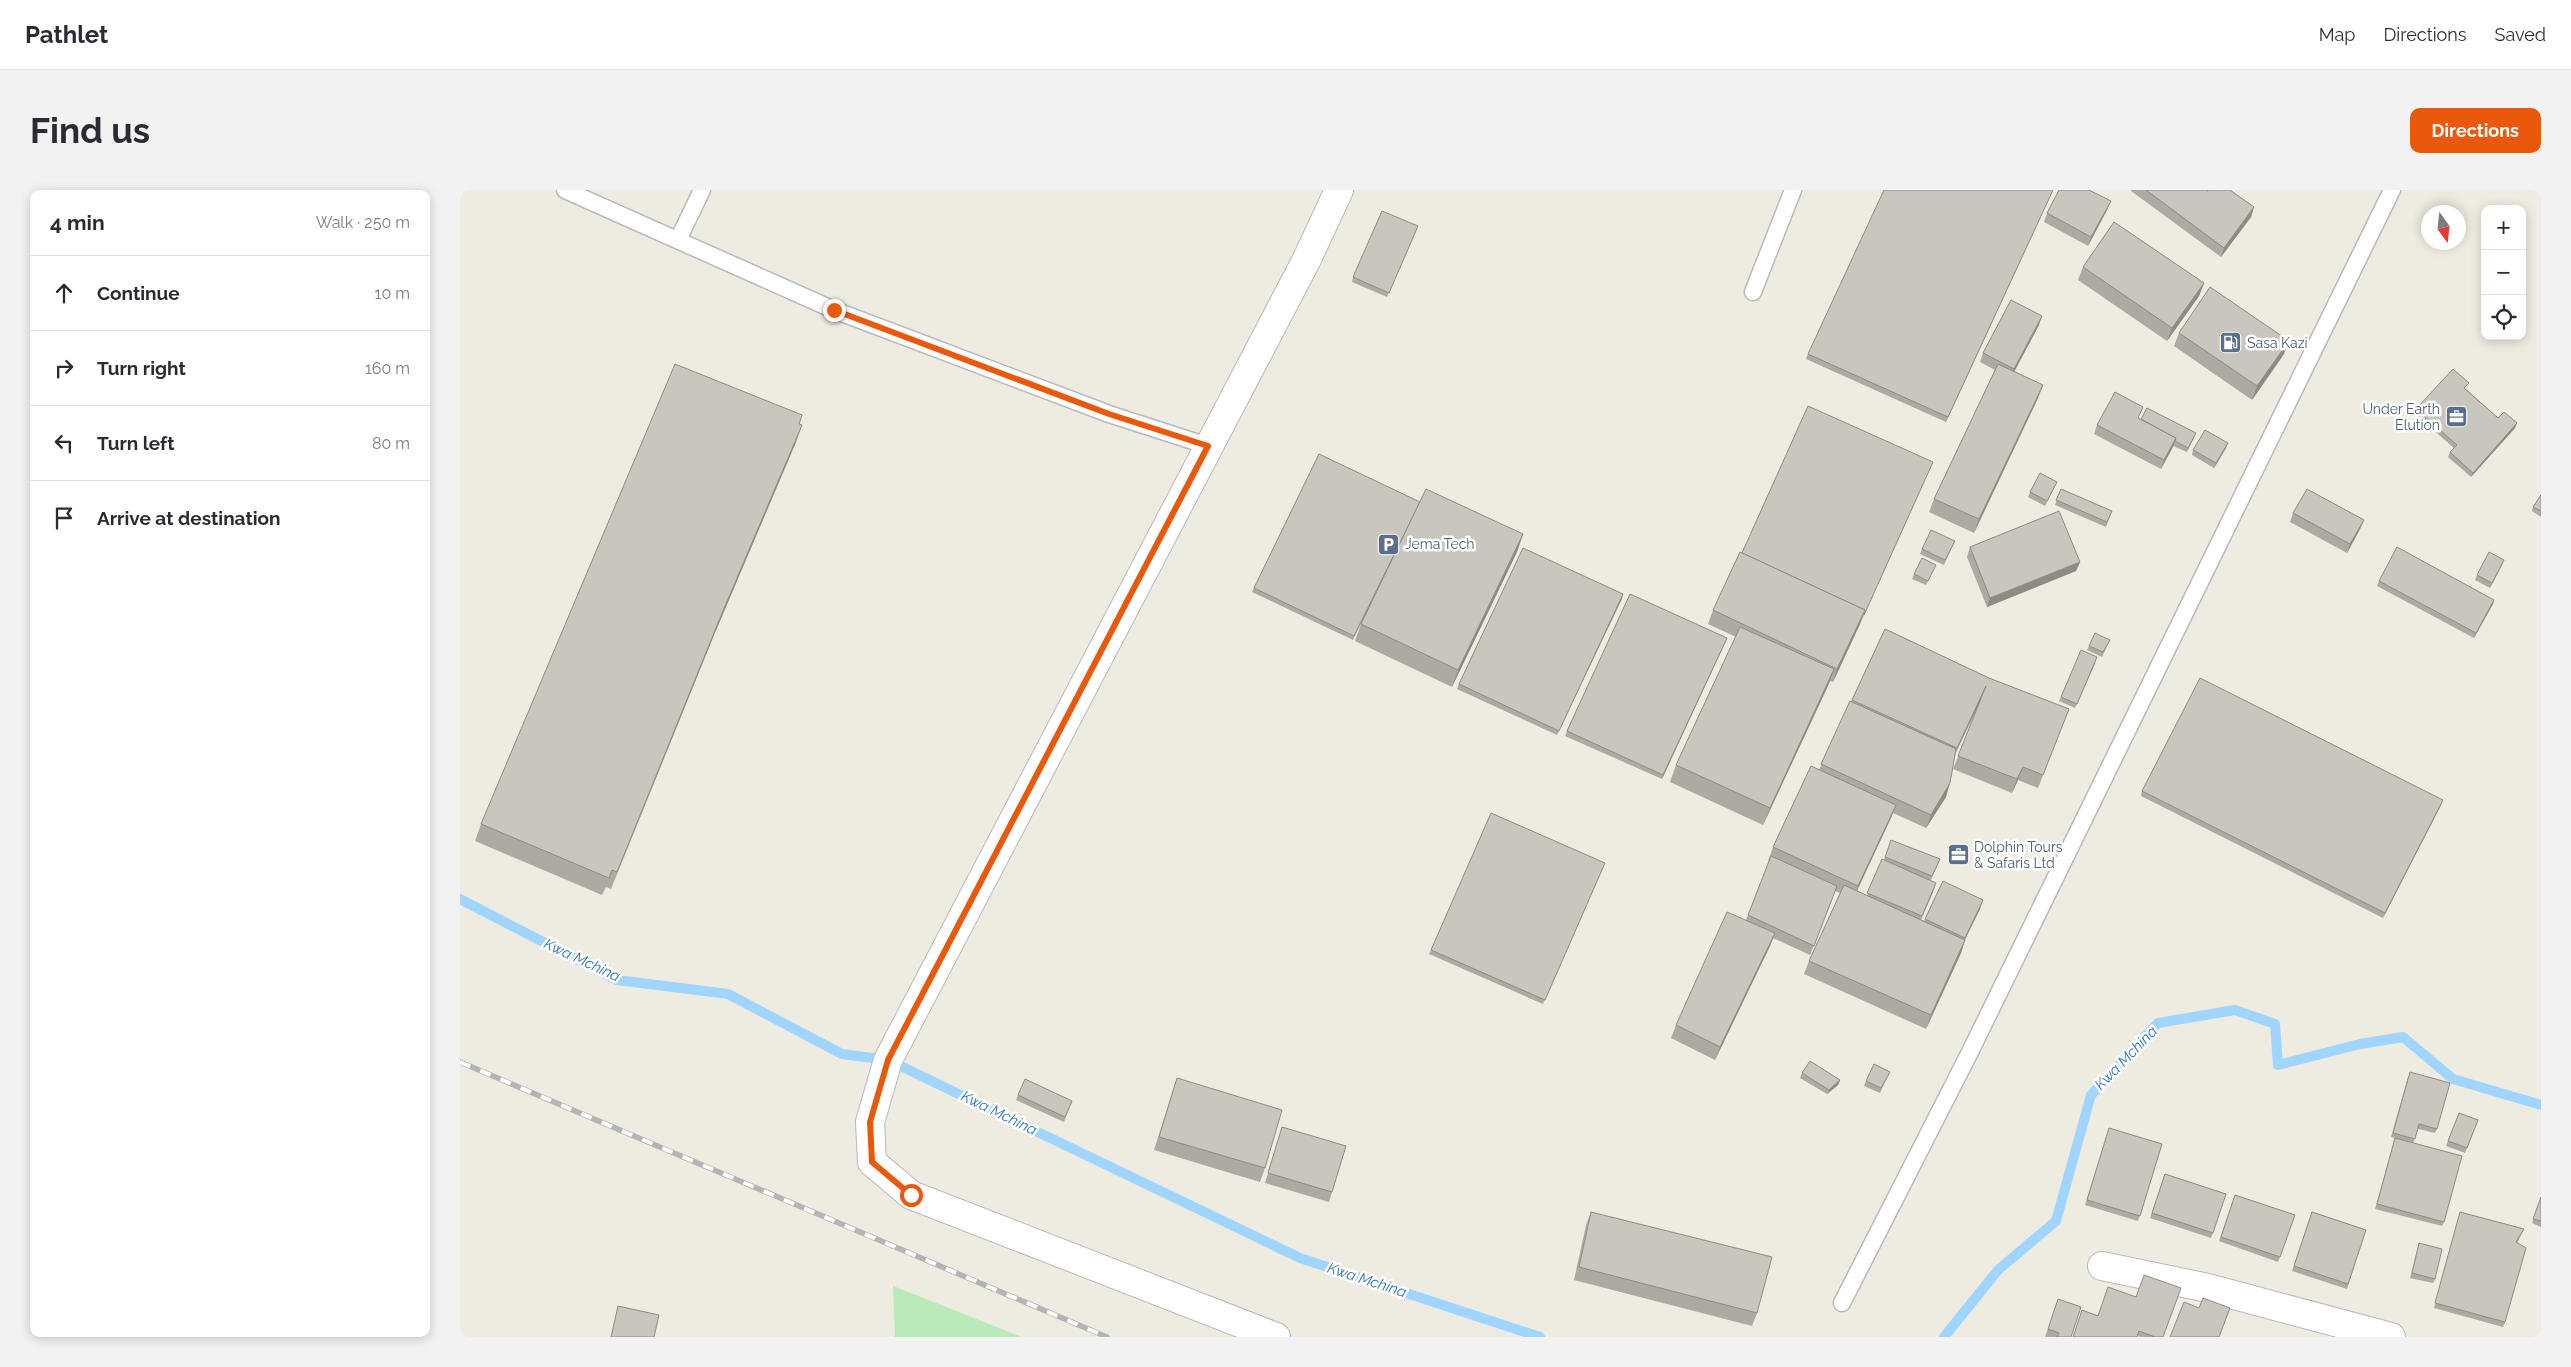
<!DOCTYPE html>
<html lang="en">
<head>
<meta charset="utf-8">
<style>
  body { margin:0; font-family:Raleway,sans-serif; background:#f2f2f3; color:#2b2b33 }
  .controls { position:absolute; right:15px; top:15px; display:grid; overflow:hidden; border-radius:10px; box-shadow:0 2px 12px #0003 }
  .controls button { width:45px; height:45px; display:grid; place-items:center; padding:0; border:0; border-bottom:1px solid #e1e1e2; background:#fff; color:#2b2b33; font:25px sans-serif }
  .compass { position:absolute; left:1961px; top:15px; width:45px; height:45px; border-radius:50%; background:#fff; box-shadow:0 2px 12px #0003; rotate:165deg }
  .stop { position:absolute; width:15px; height:15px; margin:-11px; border:4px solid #ea580c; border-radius:50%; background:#fff }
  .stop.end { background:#ea580c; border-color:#fff; box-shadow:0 1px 5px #0008 }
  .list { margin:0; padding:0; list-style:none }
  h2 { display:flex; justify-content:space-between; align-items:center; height:65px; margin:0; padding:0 20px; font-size:21px }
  h2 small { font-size:16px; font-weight:400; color:#7c7c81 }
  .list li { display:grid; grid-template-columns:32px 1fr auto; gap:15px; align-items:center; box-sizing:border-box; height:75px; padding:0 20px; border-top:1px solid #e1e1e2 }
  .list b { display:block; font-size:19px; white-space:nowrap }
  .list em { font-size:16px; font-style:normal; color:#7c7c81 }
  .icon { flex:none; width:28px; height:28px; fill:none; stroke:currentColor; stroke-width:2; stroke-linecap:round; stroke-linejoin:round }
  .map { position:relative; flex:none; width:2081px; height:1147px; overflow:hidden; border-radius:10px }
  header { display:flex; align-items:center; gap:30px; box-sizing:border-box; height:70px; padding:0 25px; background:#fff; border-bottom:1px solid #e1e1e2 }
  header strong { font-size:24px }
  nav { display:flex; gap:28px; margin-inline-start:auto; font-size:18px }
  .intro { display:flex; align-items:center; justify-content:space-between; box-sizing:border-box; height:120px; padding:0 30px }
  h1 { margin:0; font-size:35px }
  .button { padding:12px 22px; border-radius:10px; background:#ea580c; color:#fff; font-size:18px; font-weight:700 }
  main { display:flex; gap:30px; padding:0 30px }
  aside { flex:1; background:#fff; border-radius:10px; box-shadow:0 2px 12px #0003 }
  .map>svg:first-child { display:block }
  .green { fill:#bae9ba }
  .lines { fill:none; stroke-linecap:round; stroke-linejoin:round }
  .stream { stroke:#a0d5ff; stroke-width:10 }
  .service-casing { stroke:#b6b9bf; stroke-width:19 }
  .minor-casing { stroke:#b6b9bf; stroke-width:30 }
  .service { stroke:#fff; stroke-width:16 }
  .minor { stroke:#fff; stroke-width:28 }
  .rail-casing { stroke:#b3b4b4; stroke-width:5.5 }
  .rail { stroke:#fff; stroke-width:4; stroke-dasharray:11; stroke-linecap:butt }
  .wall { fill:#adaaa3 }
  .shaded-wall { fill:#8d8b84 }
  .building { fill:#c9c6bd; stroke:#8d8b84 }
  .route { stroke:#ea580c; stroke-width:6 }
  .labels { text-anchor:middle; stroke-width:5; stroke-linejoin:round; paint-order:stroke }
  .service-label { font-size:14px; fill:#4e5e75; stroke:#fff; text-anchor:start }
  .water-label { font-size:15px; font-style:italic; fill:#3275bb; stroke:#fff }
</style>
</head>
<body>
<header>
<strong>Pathlet</strong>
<nav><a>Map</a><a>Directions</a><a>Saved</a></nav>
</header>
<div class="intro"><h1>Find us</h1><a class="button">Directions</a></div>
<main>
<aside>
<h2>4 min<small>Walk · 250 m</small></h2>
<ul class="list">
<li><svg class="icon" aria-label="ahead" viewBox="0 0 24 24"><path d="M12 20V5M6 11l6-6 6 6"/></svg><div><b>Continue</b></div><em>10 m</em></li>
<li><svg class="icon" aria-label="right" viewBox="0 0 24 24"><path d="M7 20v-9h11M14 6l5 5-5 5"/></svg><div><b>Turn right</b></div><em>160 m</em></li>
<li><svg class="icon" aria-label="left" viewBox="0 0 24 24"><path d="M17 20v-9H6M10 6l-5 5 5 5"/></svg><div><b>Turn left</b></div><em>80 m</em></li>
<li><svg class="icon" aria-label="arrive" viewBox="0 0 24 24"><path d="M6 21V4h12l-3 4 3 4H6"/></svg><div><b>Arrive at destination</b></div></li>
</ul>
</aside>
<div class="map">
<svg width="2081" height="1147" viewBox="0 0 2081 1147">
  <rect width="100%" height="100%" fill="#eeebe0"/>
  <!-- green -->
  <path class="green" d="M433,1096l129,51h-127z"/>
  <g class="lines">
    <!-- stream -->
    <g class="stream">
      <path d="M0,709l157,81 111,14 114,60 46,6 412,198 240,79"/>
      <path d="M1484,1147l54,-67 58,-49 35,-126 67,-72 77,-13 40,14 3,41 82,-21 43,-7 50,42 88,26"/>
    </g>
    <defs>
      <g id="service">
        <path d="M105,0l269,120 275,104 99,32"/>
        <path d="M218,50l24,-50"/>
        <path d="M1293,102l40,-102"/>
        <path d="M1382,1113l128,-251 422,-862"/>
      </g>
      <g id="minor">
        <path d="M1642,1076l106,22 183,49"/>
        <path d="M816,1147l-365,-142 -39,-33 -2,-40 18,-62 419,-801 32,-69"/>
      </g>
    </defs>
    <!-- service casing -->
    <use href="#service" class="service-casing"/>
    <!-- minor casing -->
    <use href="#minor" class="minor-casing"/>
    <!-- service -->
    <use href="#service" class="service"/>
    <!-- minor -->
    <use href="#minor" class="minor"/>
    <defs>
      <path id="rail" d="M0,872l647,275"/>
    </defs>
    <!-- rail casing -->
    <use href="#rail" class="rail-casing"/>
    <!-- rail -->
    <use href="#rail" class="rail"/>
  </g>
  <!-- wall -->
  <g class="wall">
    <path d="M1593,0l-107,232 -140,-63 2,-5z"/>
    <path d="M1671,0h99l24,17 -3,10 -30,40 -90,-66z"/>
    <path d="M1647,20l-19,36 -44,-24 3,-9z"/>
    <path d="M956,41l-29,66 -35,-15 1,-5z"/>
    <path d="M1623,77l121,16 -5,13 -32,45 -89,-61z"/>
    <path d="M1579,135l-25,46 29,14 -5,13 -64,135 -45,-21 5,-13 61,-129 -15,-8 3,-9z"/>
    <path d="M1719,143l105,21 -32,46 -78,-54z"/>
    <path d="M2008,198l-2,1 32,29 17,10 -44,49 -23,-20 2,-5 4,-4 -39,-34 1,-5z"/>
    <path d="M339,234l-3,18 -82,193 -103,254 -5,-2 -4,8 -127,-54 6,-17z"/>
    <path d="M1637,235l97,13 -7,14 -14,-6 -12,23 -67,-35z"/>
    <path d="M1766,258l-12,20 -22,-13 1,-5z"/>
    <path d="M1473,272l-73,162 -27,58 -3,-1 -67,144 -93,-43 6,-17 60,-128 -28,-13 5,-14z"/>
    <path d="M1597,292l-12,24 -17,-9 2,-5z"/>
    <path d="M1601,299l51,22 -6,16 -51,-22z"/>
    <path d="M2081,305v22l-9,-6 1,-4z"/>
    <path d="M960,312l103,32 -6,18 -65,135 -97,-46 6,-17 26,-53 -34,69 -101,-48 2,-4z"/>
    <path d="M1833,323l71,7 -4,9 -13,24 -57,-31z"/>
    <path d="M1495,351l-11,24 -24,-11 2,-5z"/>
    <path d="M1510,357l110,15 -4,9 -89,36 -20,-50z"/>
    <path d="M2042,375l-12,23 -15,-8 2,-5z"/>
    <path d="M1474,379l-8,16 -14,-6 2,-5z"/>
    <path d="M1919,391l115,19 -1,4 -19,34 -97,-52z"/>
    <path d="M1163,404l-66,141 -100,-46 2,-5z"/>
    <path d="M1425,439l104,49 80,31 -5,13 -26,66 -20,-8 -6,13 -59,-24 26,-64 -24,48 -9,44 -20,31 -33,-15 -36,78 10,5 15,-37 2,1 7,-20 49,19 -9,21 2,12 -12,28 3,1 19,-40 37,28 -15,31 -4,13 -35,76 -122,-55 5,-13 31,-68 -5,-2 -25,64 -37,-17 -3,8 -55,114 -44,-22 5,-13 70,-105 23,-59h-1l5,-14 46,-77z"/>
    <path d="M1267,448l-65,141 -97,-43 2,-5z"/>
    <path d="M1650,450l-8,17 -15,-7 2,-4z"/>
    <path d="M1636,472l-21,46 -16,-7 2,-4z"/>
    <path d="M1682,601l299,14 -58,113 -242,-122z"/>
    <path d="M1143,678l-60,136 -114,-50 2,-4z"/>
    <path d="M1342,883l38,7 -2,5 -11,9 -27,-16z"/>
    <path d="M1428,886l-8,17 -16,-7 2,-5z"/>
    <path d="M1948,887l29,52 -2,4 -17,-4 -5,14 31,79 -2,4 -67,-17 20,-71 -4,-1z"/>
    <path d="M717,888l88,90 -5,14 -106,-32z"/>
    <path d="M558,905l54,6 -8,21 -48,-22z"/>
    <path d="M1999,923l19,7 -13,33 -19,-7z"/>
    <path d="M822,937l50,65 -3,10 -64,-19z"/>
    <path d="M1649,938l53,16 -24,77 -53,-16z"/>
    <path d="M1705,984l61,20 -15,44 -61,-20z"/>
    <path d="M1775,1005l60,20 -17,47 -59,-21z"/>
    <path d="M2081,1007v30l-9,-4z"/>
    <path d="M1131,1022l166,101 -5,13 -178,-46 12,-55z"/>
    <path d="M1852,1022l54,18 -19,59 -55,-18z"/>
    <path d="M2000,1022l64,17 -7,14 -12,79 -2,5 -69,-19z"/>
    <path d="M1959,1053l16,36 -2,4 -23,-5z"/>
    <path d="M1598,1109l13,38h-26z"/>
    <path d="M1622,1120l81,27h-23z"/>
  </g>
  <!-- shaded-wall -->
  <g class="shaded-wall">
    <path d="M1593,0l-107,232 2,-5z"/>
    <path d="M1651,11l-4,9 -19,36 3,-9z"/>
    <path d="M1794,17l-3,10 -30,40 3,-9z"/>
    <path d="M1744,93l-5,13 -32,45 5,-13z"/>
    <path d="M1582,126l-3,9 -28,53 3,-9z"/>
    <path d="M1829,151l-5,13 -32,46 5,-14z"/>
    <path d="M1583,195l-5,13 -64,135 5,-14z"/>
    <path d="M2057,233l-2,5 -44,49 2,-4z"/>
    <path d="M342,235l-6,17 -82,193 -103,254 109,-271z"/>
    <path d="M1716,248l-3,9 -12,22 3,-9z"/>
    <path d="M1768,253l-2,5 -12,20 2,-5z"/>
    <path d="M1904,330l-4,9 -13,24 3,-9z"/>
    <path d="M1063,344l-6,18 -65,135 6,-17z"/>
    <path d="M2044,370l-2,5 -12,23 2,-5z"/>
    <path d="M1620,372l-4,9 -89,36 3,-9z"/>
    <path d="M1163,404l-1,5 -65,136 2,-4z"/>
    <path d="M2034,410l-1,4 -19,34 2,-5z"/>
    <path d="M1405,420l-5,14 -27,58 4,-13z"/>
    <path d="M1267,448l-2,5 -63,136 1,-4z"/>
    <path d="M1374,479l-6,17 -65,139 7,-17z"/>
    <path d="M1526,496l-5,13 -29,62 5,-13z"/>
    <path d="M1563,577l-5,13 -6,13 5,-14z"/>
    <path d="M1490,593l-4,14 -20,31 5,-13z"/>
    <path d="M1983,610l-2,5 -58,113 2,-5z"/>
    <path d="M1436,615l-5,13 -38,81 5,-13z"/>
    <path d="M1476,693l-3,9 -15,33 4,-9z"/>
    <path d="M1523,710l-3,9 -19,38 4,-9z"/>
    <path d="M1315,743l-5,13 -55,114 5,-13z"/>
    <path d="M1505,750l-4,13 -35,76 5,-14z"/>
    <path d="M1380,890l-2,5 -11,9 2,-4z"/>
  </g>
  <!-- building -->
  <g class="building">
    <path d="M1424,0h169l-105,227 -140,-63z"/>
    <path d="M1599,0h30l22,11 -20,36 -44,-24z"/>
    <path d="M1686,0h60l2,1v-1h22l24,17 -30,41z"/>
    <path d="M922,21l36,15 -29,67 -36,-16z"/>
    <path d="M1654,32l90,61 -32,45 -89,-61z"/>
    <path d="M1750,97l79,54 -32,45 -78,-53z"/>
    <path d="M1551,110l31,16 -28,53 -31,-16z"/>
    <path d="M215,174l127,51 -3,9 3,1 -82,193 -103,254 -5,-2 -3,8 -128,-54z"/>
    <path d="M1538,174l45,21 -64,134 -45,-20z"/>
    <path d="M1993,179l16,14 -5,5 34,30 6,-6 13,11 -44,50 -23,-21 7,-7 -41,-36z"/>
    <path d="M1655,202l28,15 -5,11 38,20 -12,22 -67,-35z"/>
    <path d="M1348,216l125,56 -69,153 1,-5 -123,-57z"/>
    <path d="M1687,218l49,25 -8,15 -13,-7 1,-3 -35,-19z"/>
    <path d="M1745,240l23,13 -12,20 -23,-13z"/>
    <path d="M859,264l101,48 -66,134 -100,-48z"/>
    <path d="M1580,283l17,9 -10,19 -17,-9z"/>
    <path d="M966,299l97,45 -65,136 -97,-46z"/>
    <path d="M1601,299l51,22 -5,11 -51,-22z"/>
    <path d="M1847,299l57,31 -14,24 -57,-31z"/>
    <path d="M2081,305v16l-8,-4z"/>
    <path d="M1599,321l21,51 -90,36 -20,-51z"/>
    <path d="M1471,340l24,11 -10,19 -23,-11z"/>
    <path d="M1937,357l97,53 -18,33 -97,-52z"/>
    <path d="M1063,358l100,46 -64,137 -100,-47z"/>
    <path d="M1280,362l125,58 -28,59 -124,-59z"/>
    <path d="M2029,362l15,8 -12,23 -15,-8z"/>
    <path d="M1462,368l14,7 -8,16 -14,-7z"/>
    <path d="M1170,404l97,44 -64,137 -96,-44z"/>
    <path d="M1280,437l94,42 -64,139 -94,-43z"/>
    <path d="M1425,439l104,49 80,31 -26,66 -20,-8 -6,12 -59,-23 28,-70 -29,62 -105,-48z"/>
    <path d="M1635,443l15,7 -7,12 -14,-6z"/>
    <path d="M1621,460l16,7 -20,47 -16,-7z"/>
    <path d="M1740,488l243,122 -58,113 -243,-122z"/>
    <path d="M1390,511l106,48 -6,34 -19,32 -110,-51z"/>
    <path d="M1351,576l85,39 -38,81 -85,-39z"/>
    <path d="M1031,623l114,50 -60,137 -114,-50z"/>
    <path d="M1431,650l49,19 -8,17 -47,-19z"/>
    <path d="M1311,666l66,30 -23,60 -66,-31z"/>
    <path d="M1422,669l54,24 -14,33 -55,-23z"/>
    <path d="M1483,691l40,19 -18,38 -40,-19z"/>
    <path d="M1384,695l121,55 -34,75 -122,-54z"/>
    <path d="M1267,722l48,21 -55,114 -44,-22z"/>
    <path d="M1350,871l30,19 -11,10 -27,-17z"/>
    <path d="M1414,874l16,8 -9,16 -15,-7z"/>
    <path d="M1950,882l40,11 -13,46 -18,-5 -4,15 -22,-6z"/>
    <path d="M717,888l105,32 -17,58 -106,-31z"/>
    <path d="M565,889l47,22 -7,16 -47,-22z"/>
    <path d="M1999,923l19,7 -11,28 -19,-7z"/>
    <path d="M822,937l64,19 -14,46 -64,-19z"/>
    <path d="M1649,938l53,16 -22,72 -53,-16z"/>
    <path d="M1935,948l67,18 -18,66 -67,-18z"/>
    <path d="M1705,984l61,20 -13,39 -61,-20z"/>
    <path d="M1775,1005l60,20 -15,42 -59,-20z"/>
    <path d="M2081,1007v24l-8,-2z"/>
    <path d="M1131,1022l181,45 -15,56 -178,-46z"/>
    <path d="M1852,1022l54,18 -18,54 -54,-18z"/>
    <path d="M2000,1022l64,17 -8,13 10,6 -21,74 -70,-19z"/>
    <path d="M1959,1053l23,6 -7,30 -23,-6z"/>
    <path d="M1684,1085l37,13 -18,49h-8l-16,-6 -2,6h-64l9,-27 16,6 10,-29 28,10z"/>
    <path d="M1743,1108l27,10 -11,29h-49l14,-35 15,6z"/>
    <path d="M1598,1109l23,8 -10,30h-14l2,-4 -11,-4z"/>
    <path d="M158,1116l41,9 -5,22h-43z"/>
  </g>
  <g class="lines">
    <!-- route -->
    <path class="route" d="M374,120l275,104 99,32 -320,614 -18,62 2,40 39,33"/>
  </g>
  <!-- icons -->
  <defs>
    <symbol id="fuel-square" viewBox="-11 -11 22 22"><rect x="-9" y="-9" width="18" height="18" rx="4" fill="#5c6f8a" stroke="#fff"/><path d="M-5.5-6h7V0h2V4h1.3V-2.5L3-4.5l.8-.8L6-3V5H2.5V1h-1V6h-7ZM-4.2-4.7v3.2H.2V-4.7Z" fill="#fff"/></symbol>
    <symbol id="office-square" viewBox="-11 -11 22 22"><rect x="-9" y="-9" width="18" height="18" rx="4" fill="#5c6f8a" stroke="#fff"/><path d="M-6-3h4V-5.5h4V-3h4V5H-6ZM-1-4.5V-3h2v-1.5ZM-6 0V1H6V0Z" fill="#fff"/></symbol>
    <symbol id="parking-square" viewBox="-11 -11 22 22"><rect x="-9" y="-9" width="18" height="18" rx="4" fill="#5c6f8a" stroke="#fff"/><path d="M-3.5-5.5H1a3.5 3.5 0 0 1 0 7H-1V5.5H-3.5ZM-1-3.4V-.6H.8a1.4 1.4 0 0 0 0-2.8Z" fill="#fff"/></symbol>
  </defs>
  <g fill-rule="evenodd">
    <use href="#fuel-square" x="1758" y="140" width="25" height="25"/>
    <use href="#office-square" x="1984" y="214" width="25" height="25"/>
    <use href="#parking-square" x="916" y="342" width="25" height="25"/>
    <use href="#office-square" x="1486" y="652" width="25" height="25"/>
  </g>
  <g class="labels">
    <!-- service labels -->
    <g class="service-label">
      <text x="1787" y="158">Sasa Kazi</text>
      <text x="1980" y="224" text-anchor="end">Under Earth<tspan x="1980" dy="16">Elution</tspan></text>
      <text x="945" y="359">Jema Tech</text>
      <text x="1514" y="662">Dolphin Tours<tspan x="1514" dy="16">&amp; Safaris Ltd</tspan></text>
    </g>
    <!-- water labels -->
    <g class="water-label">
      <text transform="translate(122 770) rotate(25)" y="5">Kwa Mchina</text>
      <text transform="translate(1666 868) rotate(-46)" y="5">Kwa Mchina</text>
      <text transform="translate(539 923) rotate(26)" y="5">Kwa Mchina</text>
      <text transform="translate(907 1090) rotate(18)" y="5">Kwa Mchina</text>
    </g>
  </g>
</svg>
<div class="controls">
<button>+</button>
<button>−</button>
<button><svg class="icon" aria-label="locate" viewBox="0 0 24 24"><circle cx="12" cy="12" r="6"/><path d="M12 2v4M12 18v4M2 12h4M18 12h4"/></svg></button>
</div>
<svg class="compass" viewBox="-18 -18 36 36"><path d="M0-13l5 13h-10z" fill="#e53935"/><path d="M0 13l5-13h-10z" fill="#7c7c81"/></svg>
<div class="stop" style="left:451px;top:1005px"></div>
<div class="stop end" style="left:374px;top:120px"></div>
</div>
</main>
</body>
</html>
